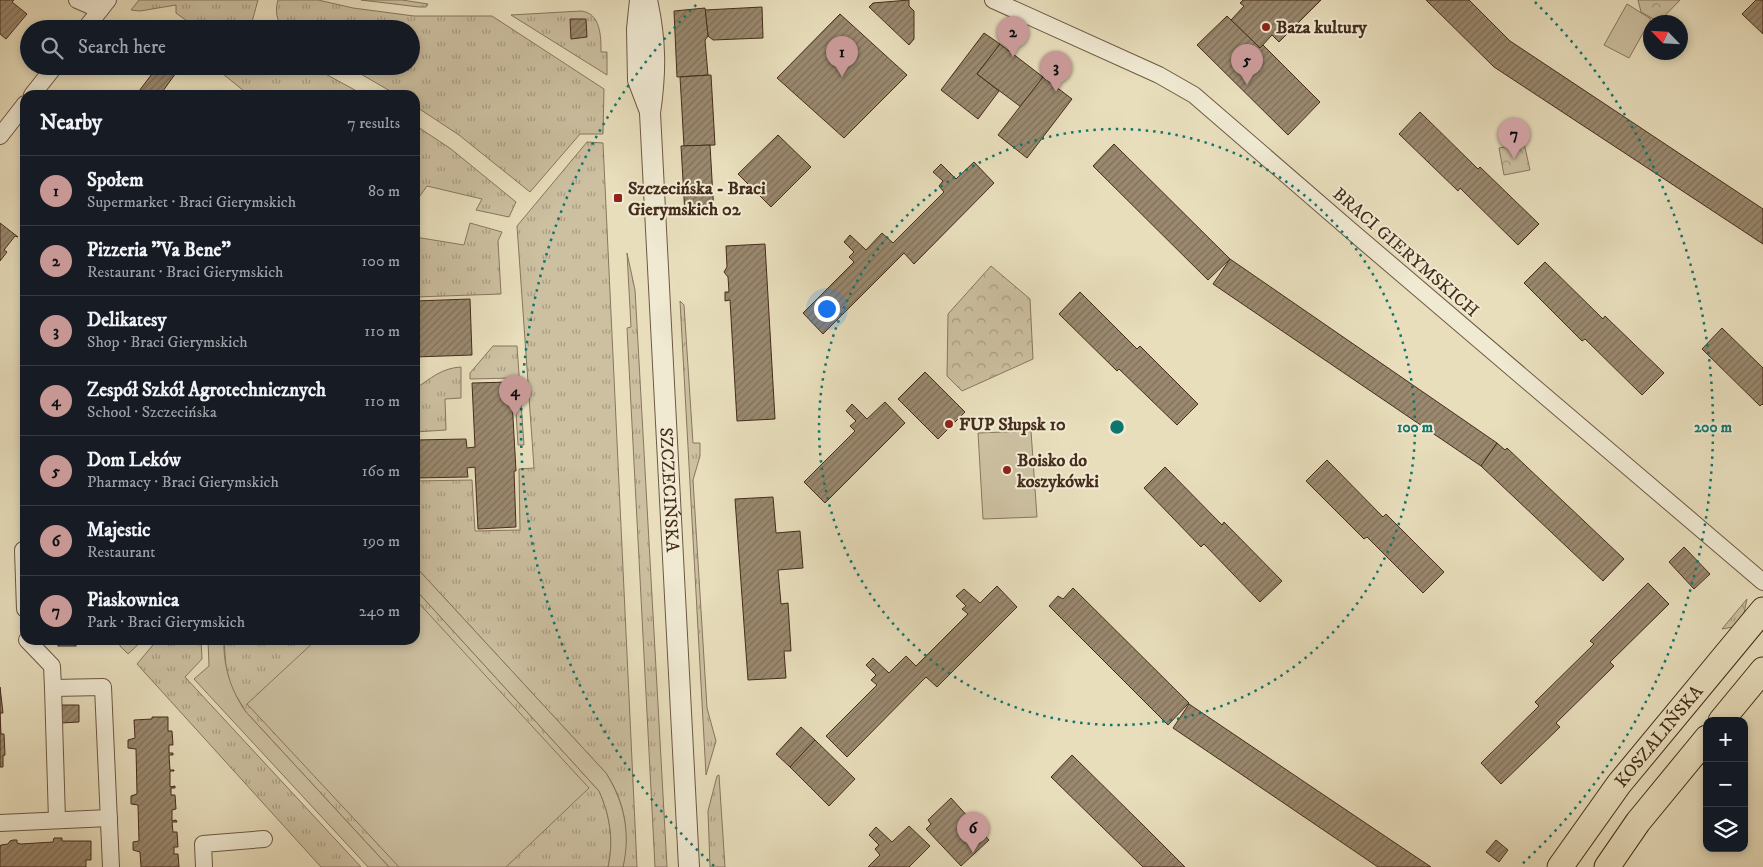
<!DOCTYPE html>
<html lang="en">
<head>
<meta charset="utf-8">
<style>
  body { margin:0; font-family:"IM FELL DW Pica",serif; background:#242831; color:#f1f3f6 }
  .controls { position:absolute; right:15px; bottom:15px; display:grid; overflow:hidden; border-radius:10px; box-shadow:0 2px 8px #0003 }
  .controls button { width:45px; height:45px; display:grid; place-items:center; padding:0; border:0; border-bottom:1px solid #363941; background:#171b24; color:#f1f3f6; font:25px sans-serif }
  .compass { position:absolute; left:1643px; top:15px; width:45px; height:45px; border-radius:50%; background:#171b24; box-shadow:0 2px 8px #0003; rotate:295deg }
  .you { position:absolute; left:826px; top:308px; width:18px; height:18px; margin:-12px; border:4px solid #fff; border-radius:50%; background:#1a73e8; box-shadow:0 0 0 8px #1a73e833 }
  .badge { display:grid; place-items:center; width:32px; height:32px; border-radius:50%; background:#c59692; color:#111; font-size:16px; font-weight:700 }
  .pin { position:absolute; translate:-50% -41px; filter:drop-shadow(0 1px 2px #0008) }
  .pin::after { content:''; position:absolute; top:26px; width:18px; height:15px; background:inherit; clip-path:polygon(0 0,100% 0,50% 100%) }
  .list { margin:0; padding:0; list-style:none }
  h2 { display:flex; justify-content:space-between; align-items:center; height:65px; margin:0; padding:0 20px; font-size:21px }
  h2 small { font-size:16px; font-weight:400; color:#9ea1a6 }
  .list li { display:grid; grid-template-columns:32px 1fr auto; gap:15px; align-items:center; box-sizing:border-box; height:70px; padding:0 20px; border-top:1px solid #363941 }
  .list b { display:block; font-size:19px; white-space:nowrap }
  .list p { margin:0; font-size:16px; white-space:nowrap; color:#9ea1a6 }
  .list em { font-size:16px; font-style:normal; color:#9ea1a6 }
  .icon { flex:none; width:28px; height:28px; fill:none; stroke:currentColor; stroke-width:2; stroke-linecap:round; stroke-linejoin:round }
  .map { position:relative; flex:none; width:1763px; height:867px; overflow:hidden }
  .search { position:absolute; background:#171b24; box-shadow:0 2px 8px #0003; left:20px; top:20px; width:400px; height:55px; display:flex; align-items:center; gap:12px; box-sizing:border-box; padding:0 18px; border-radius:28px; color:#9ea1a6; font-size:19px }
  .panel { position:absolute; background:#171b24; box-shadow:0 2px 8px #0003; left:20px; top:90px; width:400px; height:555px; border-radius:15px }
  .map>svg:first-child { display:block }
  .grass { fill:url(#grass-tufts); stroke:#88765e }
  .park { fill:url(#park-crowns); stroke:#88765e }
  .garden { fill:#ccc0a1; stroke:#88765e }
  .building { fill:url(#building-hatch); stroke:#452c1b }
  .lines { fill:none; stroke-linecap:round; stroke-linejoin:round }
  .minor-casing { stroke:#6e5843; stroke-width:18 }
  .tertiary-casing { stroke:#6e5843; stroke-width:22 }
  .primary-casing { stroke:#452c1b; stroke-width:27 }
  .minor { stroke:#f0ead3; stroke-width:16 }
  .tertiary { stroke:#f0ead3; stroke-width:20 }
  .primary { stroke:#e8debc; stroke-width:25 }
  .ring { fill:none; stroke:#0f766e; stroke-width:2.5; stroke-dasharray:2.5 5 }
  .poi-dot { fill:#8f2418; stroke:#f0ead3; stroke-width:2 }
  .labels { text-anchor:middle; stroke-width:4; stroke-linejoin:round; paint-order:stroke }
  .poi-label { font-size:18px; font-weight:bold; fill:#452c1b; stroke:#f0ead3; text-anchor:start }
  .street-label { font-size:18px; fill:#452c1b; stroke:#f0ead3 }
  .centre { fill:#0f766e; stroke:#f0ead3; stroke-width:2.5 }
  .ring-label { font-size:15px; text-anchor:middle; font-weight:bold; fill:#0f766e; stroke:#f0ead3; stroke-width:4; stroke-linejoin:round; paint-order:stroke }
</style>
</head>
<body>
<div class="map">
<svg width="1763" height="867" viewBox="0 0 1763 867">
  <defs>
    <pattern id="grass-tufts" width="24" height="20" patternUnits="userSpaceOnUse" patternTransform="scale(1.25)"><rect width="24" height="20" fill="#ccc0a1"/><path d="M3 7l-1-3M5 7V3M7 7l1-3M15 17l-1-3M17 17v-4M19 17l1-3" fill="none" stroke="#a79c82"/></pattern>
    <pattern id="park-crowns" width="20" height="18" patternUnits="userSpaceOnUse" patternTransform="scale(1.25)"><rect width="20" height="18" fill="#ccc0a1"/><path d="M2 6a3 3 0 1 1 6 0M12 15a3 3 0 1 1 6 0" fill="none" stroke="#a79c82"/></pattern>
    <pattern id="building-hatch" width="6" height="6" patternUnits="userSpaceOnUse" patternTransform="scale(1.25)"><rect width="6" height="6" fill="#9a896f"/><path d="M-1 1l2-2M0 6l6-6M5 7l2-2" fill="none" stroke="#7f705a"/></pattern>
  </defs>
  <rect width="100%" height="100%" fill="#e8debc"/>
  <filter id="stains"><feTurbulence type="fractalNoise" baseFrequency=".004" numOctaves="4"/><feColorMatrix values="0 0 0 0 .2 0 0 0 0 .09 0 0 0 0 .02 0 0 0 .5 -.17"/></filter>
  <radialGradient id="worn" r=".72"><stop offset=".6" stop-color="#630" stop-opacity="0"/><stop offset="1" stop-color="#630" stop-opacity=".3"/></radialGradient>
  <!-- grass -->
  <g class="grass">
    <path d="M139,0h119l-8,29h-52l-22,-16v-8l-36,6 -9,-1z"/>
    <path d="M278,0h40l35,8 61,8h78l112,73 -1,45h-23l-50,58 -71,-57 -44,-29v-11h-18l-50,-29h64v-37h-127c-8,-9 -9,-18 -6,-29z"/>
    <path d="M361,0h41l26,4 -2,3h-7z"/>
    <path d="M581,11c20,2 20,26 20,41h6v23l-96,-60z"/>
    <path d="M213,66h98l53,29h-115z"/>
    <path d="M415,125l36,24 65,53 -7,15 -33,-7 6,-11 -55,-13 -10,14 -2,1z"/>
    <path d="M587,142l16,1 34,724h-14c6,-36 3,-63 -17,-94l-191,-207v-85l57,-1 3,51 45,-1 -1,-61 15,-1 -17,-242z"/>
    <path d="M470,223l32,9 -4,9 3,53 -86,3v-60l49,8z"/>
    <path d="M627,253l8,37 2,35 30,542h-12l-28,-539 4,-1z"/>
    <path d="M680,301l4,4 9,138h7v13l-7,24 14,228 9,33 -10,34z"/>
    <path d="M493,346h24l7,99h-6l-4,-67 -44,1v-6z"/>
    <path d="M461,367v31l-16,1 1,31 -31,2v-43c16,-11 27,-21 46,-22z"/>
    <path d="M415,589l184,202c11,24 15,50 9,76h-219l-143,-155 -11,-18 -5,-11 -4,-15 -2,-28h191z"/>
    <path d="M1747,599l-3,14 -11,14 -11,2z"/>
    <path d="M119,640h24l-15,14 -8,-8z"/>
    <path d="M157,640h44l1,19 -17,18 176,190h-40l-184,-203z"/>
    <path d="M719,775l6,92h-15l-2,-56 9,-35z"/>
  </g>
  <!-- park -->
  <g class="park">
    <path d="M1638,0h42l-21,22 -18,-10z"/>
    <path d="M1524,143l6,27 -26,5 -5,-27z"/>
    <path d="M991,266l39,33 3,60 -71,32 -15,-15 1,-62z"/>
  </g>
  <!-- garden -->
  <g class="garden">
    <path d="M1627,4l24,15 -22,39 -25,-13z"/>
    <path d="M1031,431l6,86 -54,2 -5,-86z"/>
    <path d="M415,566l191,207c18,29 25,60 17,94h-15c6,-26 2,-52 -9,-76l-184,-202z"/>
    <path d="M415,599l174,189 -83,79h-107l-152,-163 69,-64h99z"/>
    <path d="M208,640h16c-1,26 7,51 22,72l143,155h-21l-174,-188 15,-13z"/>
  </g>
  <!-- building -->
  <g class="building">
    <path d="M0,0h14l-2,2 15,12 -21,25 -6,-5z"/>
    <path d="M909,0v6l5,5v28l-5,6 -40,-38 4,-4z"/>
    <path d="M1243,0h78l-42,42 -7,-7 -12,13 -29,-28 13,-14 -4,-3z"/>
    <path d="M1426,0h43l41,41 253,168v35l-269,-177z"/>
    <path d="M1756,0h7v34l-21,-20z"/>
    <path d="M762,7l1,31 -50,2 -5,-4 -3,-26z"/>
    <path d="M705,8l3,28 -3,4 3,35 -31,2 -3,-66z"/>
    <path d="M840,14l67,61 -63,63 -67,-60z"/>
    <path d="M1227,16l33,32 3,-3 57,57 -32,33 -91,-90z"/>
    <path d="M570,19h16l1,18 -16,2z"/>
    <path d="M984,33l16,11 -23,30 22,17 -21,28 -37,-29z"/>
    <path d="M1000,44l43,33 -22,30 -44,-33z"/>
    <path d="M158,66h23l-21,29h-24z"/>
    <path d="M711,75l4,70 -31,1 -4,-69z"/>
    <path d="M1043,77l29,22 -45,59 -29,-23z"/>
    <path d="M1420,112l58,57 2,-2 59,57 -21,21 -58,-57 -2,3 -59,-57z"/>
    <path d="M778,135l33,32 -40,40 -33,-33z"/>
    <path d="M1114,144l116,115 -22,21 -115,-114z"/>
    <path d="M710,145l4,69 -29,1 -4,-69z"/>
    <path d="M974,162l20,21 -80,81 -10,-11 -81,81 -20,-21 51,-51 -5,-5 5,-5 -10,-10 6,-7 16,15 16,-17 11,10 51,-51 -5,-6 4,-5 -10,-9 8,-8 15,15z"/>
    <path d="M0,223l18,14 -3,-1 -11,14 3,2 -7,9z"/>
    <path d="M765,244l10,175 -38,2 -7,-121 -5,1v-9h4l-1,-15 -4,-5 3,-5 -1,-21z"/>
    <path d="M1230,259l267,184 -16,23 -268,-182z"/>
    <path d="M1545,262l58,57 2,-3 59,57 -22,22 -57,-56 -3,2 -58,-58z"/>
    <path d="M1080,292l57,57 3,-3 58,58 -21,21 -58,-56 -2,2 -58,-57z"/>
    <path d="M470,299l2,56 -57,2v-56z"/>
    <path d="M1722,328l41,40v37l-1,-1 -2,2 -58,-57z"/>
    <path d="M925,372l40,40 -27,27 -40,-40z"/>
    <path d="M511,382l5,89h-2l2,56 -38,2 -3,-62 -8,1 1,9 -53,1v-38l51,-1 1,9 8,-1 -3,-64z"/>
    <path d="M885,402l20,21 -80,80 -21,-21 51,-51 -5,-5 6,-5 -10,-10 6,-7 15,15z"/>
    <path d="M1497,443l8,7 2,-2 117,111 -21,22 -122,-115z"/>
    <path d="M1327,460l56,57 3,-3 58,58 -21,21 -56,-56 -3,2 -58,-58z"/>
    <path d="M1165,467l57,58 2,-3 58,59 -22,21 -56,-58 -3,3 -57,-59z"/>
    <path d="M773,497l3,36 24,-2 3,37 -25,2 3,34 7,-1 3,48h-7l2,27 -38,2 -13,-181z"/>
    <path d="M1684,547l26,27 -16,15 -25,-27z"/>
    <path d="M1648,583l21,21 -59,58 4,4 -58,57 4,4 -59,57 -20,-21 58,-57 -4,-4 59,-58 -4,-3z"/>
    <path d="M997,586l20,21 -80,80 -11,-10 -79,80 -21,-21 51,-51 -6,-5 5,-5 -10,-10 7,-7 16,15 17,-17 10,10 52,-52 -6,-5 4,-3 -10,-10 8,-7 16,14z"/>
    <path d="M1073,588l116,115 -21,22 -119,-119 9,-10 5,3z"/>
    <rect x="58" y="640" width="18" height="6"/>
    <path d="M0,687l3,26h-3l1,21h3l1,21 -2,1v11h-3z"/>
    <path d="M1189,704l117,79 125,84h-53l-205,-139z"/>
    <path d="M62,705h17v17l-18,1z"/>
    <path d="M152,717h16v14h4l1,14h-4v8h4v2h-4l1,15h4v1h-4v16l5,-1v2h-4v7h4l1,14 -4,1v11l4,-1 1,2h-5l1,10h4l1,15h-4v7h4l1,13h-38l-1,-15 -7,-2v-8l6,-1 -1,-36 -7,-1v-8l6,-2 -1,-45 -8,-1v-8l7,-2 -1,-18 18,-1z"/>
    <path d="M801,727l14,13 -25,27 -14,-13z"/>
    <path d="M815,740l40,39 -26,27 -39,-39z"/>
    <path d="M1072,755l72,71 41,41h-42l-92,-90z"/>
    <path d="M951,798l38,42 -28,26 -35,-37 5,-5 -3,-4z"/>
    <path d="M909,826l21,20 -21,21h-41l12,-12 -5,-6 4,-4 -10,-10 7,-8 16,15z"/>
    <path d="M54,838h8v3h29v19h-5v7h-86v-21l1,-1 7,-1 2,-3 3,-1h4v3l4,1 32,-2z"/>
    <path d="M1496,840l12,10 -9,12 -13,-10z"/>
  </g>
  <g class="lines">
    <defs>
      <g id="minor">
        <path d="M77,0l23,10"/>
        <path d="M993,0l166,75 35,20 155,134 414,353"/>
        <path d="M85,29l23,-29"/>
        <path d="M32,95l23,-29"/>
        <path d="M0,136l25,-32"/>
        <path d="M23,550l2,59"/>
        <path d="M27,640l25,26 1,22 50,-1 8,180"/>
        <path d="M53,688l4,132"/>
        <path d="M0,823l109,-5"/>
        <path d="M204,867l-1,-23 61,-5"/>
      </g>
      <g id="tertiary">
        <path d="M640,0l-3,29 1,51 11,29"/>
        <path id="s1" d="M647,0c9,41 9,72 3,113l39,754"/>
      </g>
      <g id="primary">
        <path d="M1721,721l42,-51"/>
        <path id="s2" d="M1560,867l59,-83 144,-174"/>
        <path d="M1607,867l31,-45 69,-84"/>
      </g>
    </defs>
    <!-- minor casing -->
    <use href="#minor" class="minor-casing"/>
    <!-- tertiary casing -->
    <use href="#tertiary" class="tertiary-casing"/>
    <!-- primary casing -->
    <use href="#primary" class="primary-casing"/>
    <!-- minor -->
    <use href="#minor" class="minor"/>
    <!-- tertiary -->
    <use href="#tertiary" class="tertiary"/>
    <!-- primary -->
    <use href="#primary" class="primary"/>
  </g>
  <!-- distance rings -->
  <g class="ring">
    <circle cx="1117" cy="427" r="298"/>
    <path d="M714 866A596 596 0 0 1 699 2M1535 2A596 596 0 0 1 1520 866"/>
  </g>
  <!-- markers -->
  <g class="poi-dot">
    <circle cx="1266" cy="27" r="5"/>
    <rect x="613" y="193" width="10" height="10" rx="2.5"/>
    <circle cx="949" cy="424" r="5"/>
    <circle cx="1007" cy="470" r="5"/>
  </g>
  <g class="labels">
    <!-- poi labels -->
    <g class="poi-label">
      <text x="1276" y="33">Baza kultury</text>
      <text x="628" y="194">Szczecińska - Braci<tspan x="628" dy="21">Gierymskich 02</tspan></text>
      <text x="959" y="430">FUP Słupsk 10</text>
      <text x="1017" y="466">Boisko do<tspan x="1017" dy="21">koszykówki</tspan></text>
    </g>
    <!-- street labels -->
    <g class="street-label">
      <text transform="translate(1406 252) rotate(41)" y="6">BRACI GIERYMSKICH</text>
      <text dy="6" stroke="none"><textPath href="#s1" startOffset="491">SZCZECIŃSKA</textPath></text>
      <text dy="6" stroke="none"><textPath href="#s2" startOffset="164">KOSZALIŃSKA</textPath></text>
    </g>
  </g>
  <circle cx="1117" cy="427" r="8" class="centre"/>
  <g class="ring-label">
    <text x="1415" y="432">100 m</text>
    <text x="1713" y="432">200 m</text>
  </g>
  <rect width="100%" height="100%" filter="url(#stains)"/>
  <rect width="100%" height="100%" fill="url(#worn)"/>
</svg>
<div class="controls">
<button>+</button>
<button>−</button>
<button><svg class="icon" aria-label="layers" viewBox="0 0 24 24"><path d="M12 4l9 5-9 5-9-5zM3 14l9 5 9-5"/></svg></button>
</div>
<svg class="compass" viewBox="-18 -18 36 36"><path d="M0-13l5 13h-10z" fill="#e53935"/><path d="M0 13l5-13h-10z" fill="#9ea1a6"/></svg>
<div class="you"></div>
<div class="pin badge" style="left:842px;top:77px">1</div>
<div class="pin badge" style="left:1013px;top:57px">2</div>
<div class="pin badge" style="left:1056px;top:92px">3</div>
<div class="pin badge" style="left:515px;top:416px">4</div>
<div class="pin badge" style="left:1247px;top:85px">5</div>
<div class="pin badge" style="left:973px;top:853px">6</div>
<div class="pin badge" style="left:1514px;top:159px">7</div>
<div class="search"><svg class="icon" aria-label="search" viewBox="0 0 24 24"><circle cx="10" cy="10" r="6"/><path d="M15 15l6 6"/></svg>Search here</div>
<section class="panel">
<h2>Nearby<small>7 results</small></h2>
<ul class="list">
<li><span class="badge">1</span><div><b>Społem</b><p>Supermarket · Braci Gierymskich</p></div><em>80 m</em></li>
<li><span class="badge">2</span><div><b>Pizzeria &quot;Va Bene&quot;</b><p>Restaurant · Braci Gierymskich</p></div><em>100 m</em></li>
<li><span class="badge">3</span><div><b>Delikatesy</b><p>Shop · Braci Gierymskich</p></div><em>110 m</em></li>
<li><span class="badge">4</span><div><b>Zespół Szkół Agrotechnicznych</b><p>School · Szczecińska</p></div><em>110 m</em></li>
<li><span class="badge">5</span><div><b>Dom Leków</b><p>Pharmacy · Braci Gierymskich</p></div><em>160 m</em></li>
<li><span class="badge">6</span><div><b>Majestic</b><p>Restaurant</p></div><em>190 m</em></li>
<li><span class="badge">7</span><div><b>Piaskownica</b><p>Park · Braci Gierymskich</p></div><em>240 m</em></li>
</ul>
</section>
</div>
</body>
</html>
